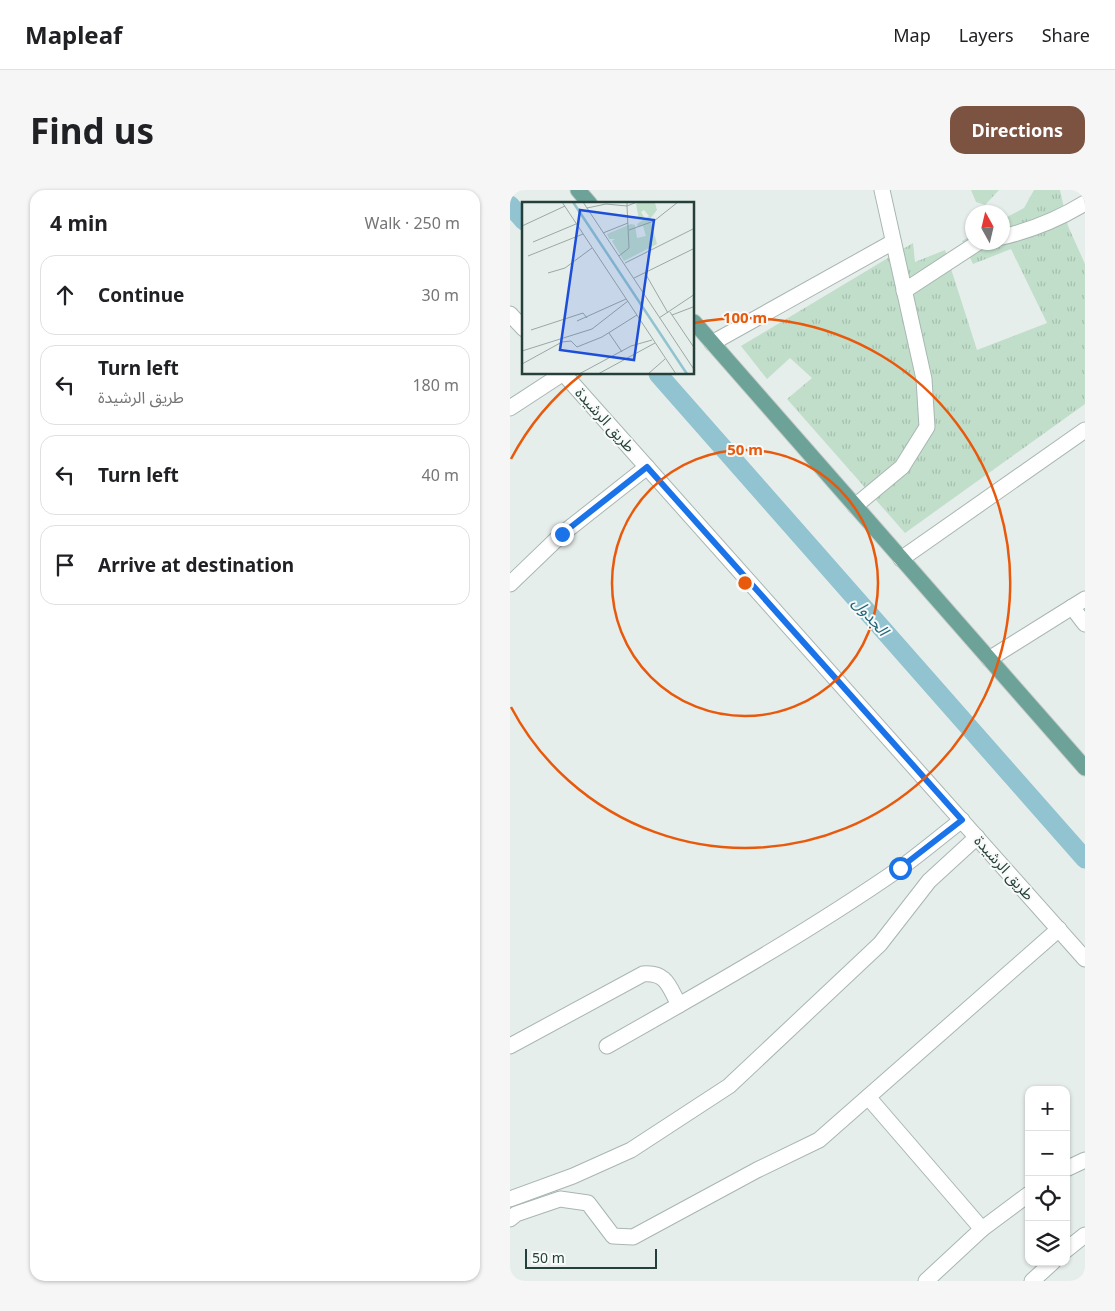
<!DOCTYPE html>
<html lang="en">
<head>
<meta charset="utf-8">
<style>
  body { margin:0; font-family:"Noto Sans","Noto Sans Arabic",sans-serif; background:#f6f6f6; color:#202124 }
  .controls { position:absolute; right:15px; bottom:15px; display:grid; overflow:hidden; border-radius:10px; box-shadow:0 1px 4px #0004 }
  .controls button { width:45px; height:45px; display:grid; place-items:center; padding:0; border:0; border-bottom:1px solid #e0e0e0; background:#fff; color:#202124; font:25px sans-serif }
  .compass { position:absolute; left:455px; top:15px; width:45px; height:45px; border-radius:50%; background:#fff; box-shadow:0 1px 4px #0004; rotate:352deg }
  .scale { position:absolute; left:15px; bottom:12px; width:132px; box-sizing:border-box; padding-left:5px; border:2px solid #25403a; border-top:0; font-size:14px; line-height:18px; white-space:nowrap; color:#25403a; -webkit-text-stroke:4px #f7faf9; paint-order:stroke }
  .stop { position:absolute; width:15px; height:15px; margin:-11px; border:4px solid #1a73e8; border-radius:50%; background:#fff }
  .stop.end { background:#1a73e8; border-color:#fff; box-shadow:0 1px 5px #0008 }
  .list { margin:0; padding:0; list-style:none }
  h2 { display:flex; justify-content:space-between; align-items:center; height:65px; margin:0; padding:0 20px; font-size:21px }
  h2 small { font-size:16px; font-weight:400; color:#757577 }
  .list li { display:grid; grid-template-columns:32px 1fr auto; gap:15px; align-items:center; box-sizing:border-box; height:80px; margin:0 10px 10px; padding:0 10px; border:1px solid #e0e0e0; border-radius:15px }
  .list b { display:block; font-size:19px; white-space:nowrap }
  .list p { margin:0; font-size:16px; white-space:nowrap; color:#757577 }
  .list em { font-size:16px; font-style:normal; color:#757577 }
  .icon { flex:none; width:28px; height:28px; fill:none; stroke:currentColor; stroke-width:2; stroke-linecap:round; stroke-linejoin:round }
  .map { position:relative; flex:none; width:575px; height:1091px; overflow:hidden; border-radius:15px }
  header { display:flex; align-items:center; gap:30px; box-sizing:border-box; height:70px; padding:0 25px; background:#fff; border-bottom:1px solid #e0e0e0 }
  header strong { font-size:24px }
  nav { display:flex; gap:28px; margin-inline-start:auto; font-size:18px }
  .intro { display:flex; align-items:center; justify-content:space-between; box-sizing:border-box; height:120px; padding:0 30px }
  h1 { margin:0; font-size:35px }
  .button { padding:12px 22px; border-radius:15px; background:#7c5241; color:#fff; font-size:18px; font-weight:700 }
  main { display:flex; gap:30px; padding:0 30px }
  aside { flex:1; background:#fff; border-radius:15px; box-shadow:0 1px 4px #0004 }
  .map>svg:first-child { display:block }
  .grass { fill:url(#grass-tufts) }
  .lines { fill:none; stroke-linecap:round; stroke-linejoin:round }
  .canal { stroke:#91c3d0; stroke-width:19 }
  .minor-casing { stroke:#a8b6b2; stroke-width:17 }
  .major-casing { stroke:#c2cac8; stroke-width:17 }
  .minor { stroke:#fff; stroke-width:15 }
  .major { stroke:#6ca297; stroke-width:15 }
  .route { stroke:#1a73e8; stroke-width:6 }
  .ring { fill:none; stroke:#e8590c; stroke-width:2.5 }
  .labels { text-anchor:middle; stroke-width:4; stroke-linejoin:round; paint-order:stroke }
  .street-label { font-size:15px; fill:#25403a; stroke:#f7faf9 }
  .water-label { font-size:16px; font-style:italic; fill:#21677a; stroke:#f7faf9 }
  .inset-river { fill:none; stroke:#91c3d0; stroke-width:2.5 }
  .inset-road { fill:none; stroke:#99a8a4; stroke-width:1 }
  .view { fill:#1d4ed8; fill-opacity:0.15; stroke:#1d4ed8; stroke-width:2.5 }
  .inset-edge { fill:none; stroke:#25403a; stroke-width:2.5 }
  .centre { fill:#e8590c; stroke:#f7faf9; stroke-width:2.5 }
  .ring-label { font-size:15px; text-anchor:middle; font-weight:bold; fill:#e8590c; stroke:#f7faf9; stroke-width:4; stroke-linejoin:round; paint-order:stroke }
</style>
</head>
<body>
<header>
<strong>Mapleaf</strong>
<nav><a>Map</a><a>Layers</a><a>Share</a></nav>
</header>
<div class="intro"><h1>Find us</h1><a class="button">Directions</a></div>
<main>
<aside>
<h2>4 min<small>Walk · 250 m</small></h2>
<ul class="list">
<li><svg class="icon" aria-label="ahead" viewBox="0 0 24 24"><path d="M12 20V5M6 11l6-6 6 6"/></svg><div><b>Continue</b></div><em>30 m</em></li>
<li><svg class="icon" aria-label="left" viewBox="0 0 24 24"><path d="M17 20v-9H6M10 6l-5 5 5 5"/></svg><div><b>Turn left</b><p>طريق الرشيدة</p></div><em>180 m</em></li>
<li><svg class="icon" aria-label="left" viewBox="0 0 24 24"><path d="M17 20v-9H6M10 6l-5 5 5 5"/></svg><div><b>Turn left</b></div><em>40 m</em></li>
<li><svg class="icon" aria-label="arrive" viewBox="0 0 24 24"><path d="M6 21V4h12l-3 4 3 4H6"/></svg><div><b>Arrive at destination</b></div></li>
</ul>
</aside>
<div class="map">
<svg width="575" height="1091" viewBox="0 0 575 1091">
  <defs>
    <pattern id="grass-tufts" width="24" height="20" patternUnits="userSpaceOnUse" patternTransform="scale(1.25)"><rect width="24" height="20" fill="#c0deca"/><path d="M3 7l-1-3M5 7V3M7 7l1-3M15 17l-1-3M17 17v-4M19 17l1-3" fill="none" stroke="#a5c0ae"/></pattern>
  </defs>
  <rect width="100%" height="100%" fill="#e6eeeb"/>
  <!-- grass -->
  <g class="grass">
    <path d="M461,0h28l-14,15 -9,-3z"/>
    <path d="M524,0h26l8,36 17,38v140l-180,129 -118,-134 25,-21 -22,-20 -23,21 -26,-33 172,-103 2,19 30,-12 32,100 70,-27 -36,-74 -38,15 -11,-23 10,-6v7h30l1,-23 21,-11z"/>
  </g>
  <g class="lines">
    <!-- canal -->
    <g class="canal">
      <path d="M0,15l14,16"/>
      <path d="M148,184l427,485"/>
    </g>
    <defs>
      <g id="minor">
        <path d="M492,47c30,-7 57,-18 83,-34"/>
        <path d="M394,101l75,-49"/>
        <path d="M0,124l14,15"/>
        <path d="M202,153l181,-101"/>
        <path d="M54,184l521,585"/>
        <path d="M0,218l52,-34"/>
        <path d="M345,316l47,-39 25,-40 -3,-48 -42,-189"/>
        <path d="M391,369l184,-129"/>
        <path d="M0,394l52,-50 85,-67"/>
        <path d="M562,417l13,17"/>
        <path d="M479,469l96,-60"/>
        <path d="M0,856l133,-72c24,-2 26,13 36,31"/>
        <path d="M97,856c99,-56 198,-112 292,-177 21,-15 42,-33 63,-49"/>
        <path d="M358,907l114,132"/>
        <path d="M556,979l19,-9"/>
        <path d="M0,1009l63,-23 58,-26 98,-64 151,-142 49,-63 48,-44"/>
        <path d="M0,1029l6,-5 44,-15 28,4 25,33 20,1 124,-67 62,-30 240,-211"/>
        <path d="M556,1060l19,-15"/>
        <path d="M416,1091l56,-52 47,-35"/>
        <path d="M522,1091l21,-19"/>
      </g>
      <g id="major">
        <path d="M68,0l12,14"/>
        <path d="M184,132l391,446"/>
      </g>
    </defs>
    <!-- minor casing -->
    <use href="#minor" class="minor-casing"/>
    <!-- major casing -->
    <use href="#major" class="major-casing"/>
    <!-- minor -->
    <use href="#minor" class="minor"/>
    <!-- major -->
    <use href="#major" class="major"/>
  </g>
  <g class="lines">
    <!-- route -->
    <path class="route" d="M52,344l85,-67 315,353 -62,48"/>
  </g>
  <!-- distance rings -->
  <g class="ring">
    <circle cx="235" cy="393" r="133"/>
    <path d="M1 269A265 265 0 0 1 72 184M184 133A265 265 0 1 1 1 517"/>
  </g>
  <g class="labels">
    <!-- street labels -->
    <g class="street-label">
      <text transform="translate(95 230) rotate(48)" y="5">طريق الرشيدة</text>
      <text transform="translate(494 678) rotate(48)" y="5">طريق الرشيدة</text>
    </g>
    <!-- water labels -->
    <g class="water-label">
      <text transform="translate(361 426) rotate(49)" y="6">الجدول</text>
    </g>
  </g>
  <!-- overview -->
  <g transform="translate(12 12)">
    <rect width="172" height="172" fill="#e6eeeb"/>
    <path d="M118,0l15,1 2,7 -7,9 7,25 -33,17 -12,-20 3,-2h-6l-2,-5 24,-10 4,1 2,13 9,-2 -3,-10 -5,1 -1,-3 12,-8 -5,-6 -3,2 3,5 -5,2 -3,-15z" fill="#c0deca"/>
    <path class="inset-river" d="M51,0l114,172"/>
    <path class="inset-road" d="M40,0l114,172M61,0l112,169M65,6l19,-4 21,2v-4M0,24l43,-20M107,28l25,-9 24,-19M81,31l25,-10M11,40l43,-18M6,54l55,-22M97,54l10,-8 -2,-42 10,-4M103,61l70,-35M26,71l17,-5 27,-20M123,71l23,40M112,76l61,-30M148,110l25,37M150,113l21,-8M137,116l36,-24M55,119l49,-22M9,128l52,-17 4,5M87,131l13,19M0,149l70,-22 36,-28M0,162l40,-22 9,-1 6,6 25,-10 35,-22M57,172l52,-28 21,-6M76,172l57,-31M126,172l17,-15"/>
    <path class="view" d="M58,8l74,10 -20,140 -74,-10z"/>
    <rect width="172" height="172" class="inset-edge"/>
  </g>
  <circle cx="235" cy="393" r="8" class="centre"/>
  <g class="ring-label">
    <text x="235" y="133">100 m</text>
    <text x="235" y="265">50 m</text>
  </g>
</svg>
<div class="controls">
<button>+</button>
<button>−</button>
<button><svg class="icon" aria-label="locate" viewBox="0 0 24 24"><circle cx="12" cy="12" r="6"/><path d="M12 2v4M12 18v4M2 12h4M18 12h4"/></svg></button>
<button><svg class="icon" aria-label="layers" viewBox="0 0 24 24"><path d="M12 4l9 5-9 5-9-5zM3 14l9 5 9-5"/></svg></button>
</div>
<svg class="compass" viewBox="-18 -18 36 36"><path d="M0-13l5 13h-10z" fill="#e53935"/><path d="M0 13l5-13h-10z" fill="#757577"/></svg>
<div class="scale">50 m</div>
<div class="stop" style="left:390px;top:678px"></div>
<div class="stop end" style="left:52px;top:344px"></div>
</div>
</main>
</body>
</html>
